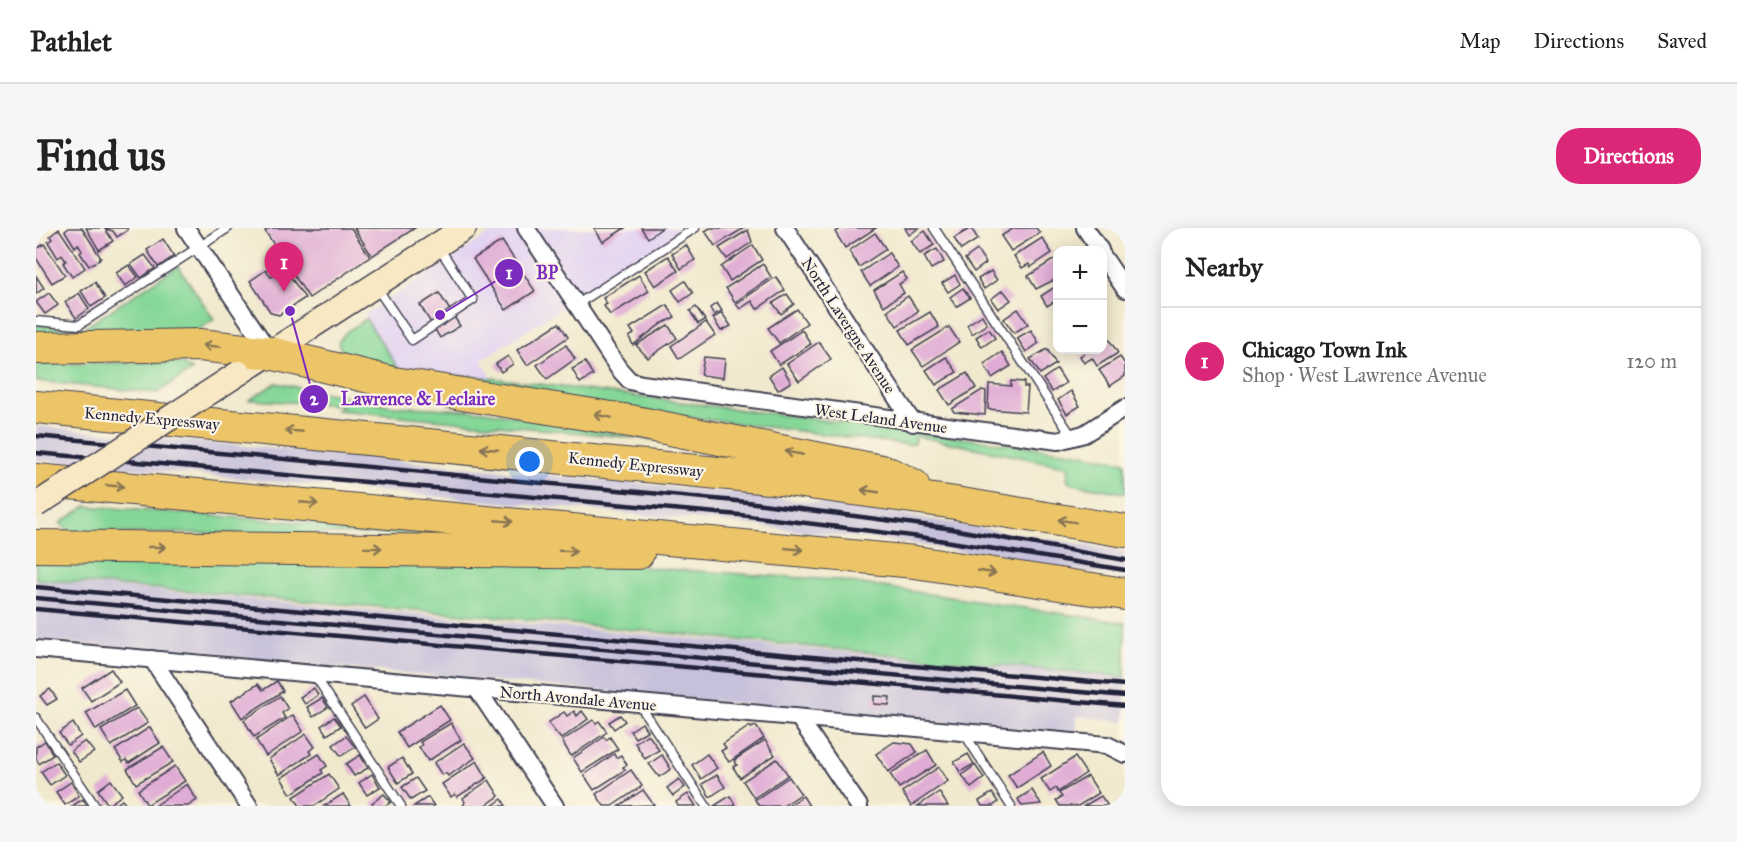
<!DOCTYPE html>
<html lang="en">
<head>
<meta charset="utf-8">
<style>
  body { margin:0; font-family:"IM FELL Great Primer",serif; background:#f6f6f6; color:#222 }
  .controls { position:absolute; right:18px; top:18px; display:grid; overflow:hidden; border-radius:12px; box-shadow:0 3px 15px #0003 }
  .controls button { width:54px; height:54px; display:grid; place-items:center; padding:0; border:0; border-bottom:2px solid #e0e0e0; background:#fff; color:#222; font:30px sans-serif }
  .you { position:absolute; left:494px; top:234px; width:21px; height:21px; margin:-15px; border:4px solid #fff; border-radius:50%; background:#1a73e8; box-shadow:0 0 0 9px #1a73e833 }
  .badge { display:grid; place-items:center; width:39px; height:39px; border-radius:50%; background:#db2777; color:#fff; font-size:20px; font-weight:700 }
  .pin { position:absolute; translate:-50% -50px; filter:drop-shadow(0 2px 3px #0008) }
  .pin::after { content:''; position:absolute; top:32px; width:21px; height:18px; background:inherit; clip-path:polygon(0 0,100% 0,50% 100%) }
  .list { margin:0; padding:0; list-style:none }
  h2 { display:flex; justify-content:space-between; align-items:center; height:78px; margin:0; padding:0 24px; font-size:26px }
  h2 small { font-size:20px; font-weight:400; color:#767676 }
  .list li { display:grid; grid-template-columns:39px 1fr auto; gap:18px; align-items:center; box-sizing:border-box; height:108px; padding:0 24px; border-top:2px solid #e0e0e0 }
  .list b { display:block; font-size:22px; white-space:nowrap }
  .list p { margin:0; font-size:20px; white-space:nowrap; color:#767676 }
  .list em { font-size:20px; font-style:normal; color:#767676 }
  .map { position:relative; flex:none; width:1089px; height:578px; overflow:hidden; border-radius:24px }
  header { display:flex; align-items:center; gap:36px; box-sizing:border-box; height:84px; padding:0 30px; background:#fff; border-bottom:2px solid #e0e0e0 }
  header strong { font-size:28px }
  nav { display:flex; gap:33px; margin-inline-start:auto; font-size:21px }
  .intro { display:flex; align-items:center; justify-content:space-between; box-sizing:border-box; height:144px; padding:0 36px }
  h1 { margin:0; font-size:42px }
  .button { padding:15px 27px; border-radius:24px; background:#db2777; color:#fff; font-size:21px; font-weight:700 }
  main { display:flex; gap:36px; padding:0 36px }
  aside { flex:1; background:#fff; border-radius:24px; box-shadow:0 3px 15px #0003 }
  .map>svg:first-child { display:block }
  .built { fill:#e3d3f2 }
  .industrial { fill:#c6c0da }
  .green { fill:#85d798; stroke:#547c6a; stroke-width:1.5 }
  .building { fill:#e0acd5 }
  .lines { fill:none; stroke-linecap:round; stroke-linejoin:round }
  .lane-casing { stroke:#414051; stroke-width:11 }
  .street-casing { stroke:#414051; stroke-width:20 }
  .secondary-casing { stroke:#414051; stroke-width:27 }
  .highway-casing { stroke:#414051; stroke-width:34 }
  .lane { stroke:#fff; stroke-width:8 }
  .street { stroke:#fff; stroke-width:16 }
  .secondary { stroke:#f8e8c3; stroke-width:24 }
  .highway { stroke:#edc569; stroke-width:32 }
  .rail { stroke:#22223b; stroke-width:4.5 }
  .secondary-bridge-casing { stroke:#414051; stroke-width:27; stroke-linecap:butt }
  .secondary-bridge { stroke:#f8e8c3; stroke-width:24 }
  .oneway { stroke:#887452 }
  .labels { text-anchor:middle; stroke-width:4.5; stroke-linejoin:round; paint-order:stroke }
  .street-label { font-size:16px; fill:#22223b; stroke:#fcf5e5 }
  .leader { fill:none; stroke:#7b2cbf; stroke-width:2 }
  .callout-dot { fill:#7b2cbf; stroke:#fcf5e5; stroke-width:2 }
  .mark-label { font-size:18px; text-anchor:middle; font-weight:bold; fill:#fff }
  .callout-label { font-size:18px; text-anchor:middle; font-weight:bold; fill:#7b2cbf; stroke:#fcf5e5; stroke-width:4.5; stroke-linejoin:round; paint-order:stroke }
</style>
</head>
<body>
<header>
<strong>Pathlet</strong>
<nav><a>Map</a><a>Directions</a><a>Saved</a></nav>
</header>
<div class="intro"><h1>Find us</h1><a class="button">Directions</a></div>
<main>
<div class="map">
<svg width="1089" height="578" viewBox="0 0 1089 578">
  <rect width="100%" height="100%" fill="#fcf5e5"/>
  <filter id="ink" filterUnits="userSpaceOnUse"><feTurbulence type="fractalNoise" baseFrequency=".0167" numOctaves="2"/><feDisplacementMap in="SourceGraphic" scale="12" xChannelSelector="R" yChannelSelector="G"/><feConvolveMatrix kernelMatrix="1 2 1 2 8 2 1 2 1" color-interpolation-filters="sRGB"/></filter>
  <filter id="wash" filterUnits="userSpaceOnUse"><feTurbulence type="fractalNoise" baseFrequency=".008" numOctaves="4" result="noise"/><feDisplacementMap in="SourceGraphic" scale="24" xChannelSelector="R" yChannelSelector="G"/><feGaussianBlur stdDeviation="1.35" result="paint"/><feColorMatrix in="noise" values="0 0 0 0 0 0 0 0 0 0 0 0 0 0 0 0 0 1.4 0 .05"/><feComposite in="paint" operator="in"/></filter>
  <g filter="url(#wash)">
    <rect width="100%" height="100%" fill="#f1e9cd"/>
    <!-- built -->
    <path class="built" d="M463,0h188l-206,132 11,18 -94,-10 -34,-53z"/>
    <!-- industrial -->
    <g class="industrial">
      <path d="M0,198l699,67 128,15 262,44v26l-204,-33 -188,-22 -697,-63z"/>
      <path d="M0,352l1089,97v45l-48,-6v18l-1041,-94z"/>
    </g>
    <!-- green -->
    <g class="green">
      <path d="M142,38l36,53 -19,13 -159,2v-9l45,5z"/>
      <path d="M330,91l32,49 -55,-12 -5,-14 8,-10z"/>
      <path d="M143,134l13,8 -35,23 -121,-12v-17z"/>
      <path d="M380,144l76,6 580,74 53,10v31l-53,-9 -5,-5 2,-12 -153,-31 -2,8 -4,1 -301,-38z"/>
      <path d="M240,155l118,23 90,5 174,29 -322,-30 7,-5 -94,-5z"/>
      <path d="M50,278l370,28 -376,-1 -13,-3 -7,-7z"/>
      <path d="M0,330l583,3 31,7 185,12 290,43v54l-625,-60 -464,-38z"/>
    </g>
    <g id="blocks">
      <!-- building -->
      <g class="building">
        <path d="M33,0h13l19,30 -12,8 -9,-13 2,-2 -4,-7 -3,3 -10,-16z"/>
        <path d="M50,0h41l1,2 -11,7 -4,-6 -8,-2 8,12 -14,9z"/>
        <path d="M234,0h81l19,29 -61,41 -44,-67z"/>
        <path d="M318,0h61l-43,28z"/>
        <path d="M558,0h31l-22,14z"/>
        <path d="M605,0h21l-14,10z"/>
        <path d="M674,0h34l-29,18 -10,-15z"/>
        <path d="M806,0h34l-31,20 -10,-16z"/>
        <path d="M869,0h14l-10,7z"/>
        <path d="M935,0l7,11 -17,11 -7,-12z"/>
        <path d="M978,0h22l4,5 -29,18 -10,-15z"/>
        <path d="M23,1l26,39 -13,9 -9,-14 3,-2 -4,-6 -4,3 -10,-16 4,-3 -2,-3z"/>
        <path d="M712,2l4,12 -25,17 -8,-11z"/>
        <path d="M889,3l9,14 -14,9 -9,-13z"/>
        <path d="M839,5l11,16 -27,18 -10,-16z"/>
        <path d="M1006,10l10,15 -21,14 -2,-3 -7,4 -8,-12z"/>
        <path d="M127,11l11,17 -16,11 -11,-17z"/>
        <path d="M466,13l33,50 -29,19 -33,-51z"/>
        <path d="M8,16l21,31 -13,8 -16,-25v-9z"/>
        <path d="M650,17l9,15 -14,9 -9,-15z"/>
        <path d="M717,17l9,15 -32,21 -9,-14z"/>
        <path d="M901,21l7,13 -13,7 -7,-13z"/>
        <path d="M941,22l9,13 -12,9 -9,-13z"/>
        <path d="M853,25l9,14 -28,19 -9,-14z"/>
        <path d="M109,27l10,13 -14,10 -10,-14z"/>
        <path d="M632,28l10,15 -23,15 -10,-15z"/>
        <path d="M1020,30l2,20 -22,11 -8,-13z"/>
        <path d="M727,36l8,13 -36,25 -9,-14z"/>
        <path d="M93,37l9,12 -13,9 -9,-13z"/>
        <path d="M249,41l20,29 -26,17 -8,-2 -21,-32 16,-11 5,7z"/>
        <path d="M955,43l6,9 -13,9 -6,-10z"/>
        <path d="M866,44l5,7 -8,5 5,9 -20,13 -10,-16z"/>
        <path d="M603,47l10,16 -39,24 -6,-9 3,-2 -4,-6z"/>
        <path d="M919,47l5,9 -12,8 -6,-9z"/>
        <path d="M0,48l8,12 -8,6z"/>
        <path d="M740,49l9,13 -28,19 -5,-8 -12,8 -4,-5z"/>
        <path d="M649,53l8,12 -13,9 -8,-12z"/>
        <path d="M59,54l10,16 -14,9 -10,-16z"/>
        <path d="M1022,57v20l-3,-4 -8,5 -6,-10z"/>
        <path d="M927,60l7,10 -14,9 -6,-10z"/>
        <path d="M967,62l8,10 -13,9 -7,-10z"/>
        <path d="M13,65l9,12 -13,9 -9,-12z"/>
        <path d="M43,65l10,16 -13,9 -11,-16z"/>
        <path d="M403,65l21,33 -20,12 -20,-33z"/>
        <path d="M751,66l7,10 -13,10 -8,-11z"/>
        <path d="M872,68l10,15 -21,15 -10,-15z"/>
        <path d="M681,75l5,8 -8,4 -4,-7z"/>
        <path d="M631,77l8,12 -14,7 -28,21 -4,-8 5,-3 -4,-6z"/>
        <path d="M660,79l9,13 -7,4 -8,-13z"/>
        <path d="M761,81l10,14 -28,20 -11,-15z"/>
        <path d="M982,81l10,15 -14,9 -10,-14z"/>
        <path d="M894,84l9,15 -30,18 -9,-15z"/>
        <path d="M686,85l9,13 -10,5 -8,-13z"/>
        <path d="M946,87l5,9 -15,10 -5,-9z"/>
        <path d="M670,94l9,13 -36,24 -8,-13z"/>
        <path d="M523,95l9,14 -41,28 -10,-15z"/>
        <path d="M632,97l9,13 -29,20 -12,-13z"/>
        <path d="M913,99l10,15 -36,24 -11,-16z"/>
        <path d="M953,101l6,9 -13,9 -6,-10z"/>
        <path d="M766,102l9,14 -32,21 -9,-14z"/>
        <path d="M995,102l8,13 -13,9 -9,-14z"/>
        <path d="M1072,110l10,15 -21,13 -5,-8 -8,5 -4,-7 9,-6h13v-9z"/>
        <path d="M783,114l12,17 -32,22 -12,-17z"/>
        <path d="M530,117l9,14 -28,20 -10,-14z"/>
        <path d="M1011,121l9,15 -16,10 -10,-15z"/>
        <path d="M966,124l9,14 -19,12 -8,-14z"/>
        <path d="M472,128l5,8 -12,8 -5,-8z"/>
        <path d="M668,129l21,2 -2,19 -22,-3z"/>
        <path d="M910,129l11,15 -21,13 -10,-15z"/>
        <path d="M1084,129l5,7v12l-15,10 -11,-16z"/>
        <path d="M549,134l8,13 -13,8 -8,-14z"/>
        <path d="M746,139l9,15 -13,8 -9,-14z"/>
        <path d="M1021,141l9,14 -14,9 -9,-13z"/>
        <path d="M931,145l9,15 -27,17 -10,-15z"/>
        <path d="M975,153l13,1v5h4l-2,25 -38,-3 1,-25 22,2z"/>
        <path d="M946,162l4,1 -1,24 -31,-3 -2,-3z"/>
        <path d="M1035,163l9,15 -13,8 -9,-14z"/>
        <path d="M75,441l9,13 -29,19 -9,-13z"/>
        <path d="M241,453l6,10 -41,27 -11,-17 27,-17 5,6z"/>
        <path d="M278,460l4,7 -13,9 -5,-7z"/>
        <path d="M14,461l7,10 -10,6 -7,-9z"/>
        <path d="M89,462l10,16 -39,24 -10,-17z"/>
        <path d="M244,468l8,13 -6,4 3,5 -31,19 -10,-17z"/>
        <path d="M838,468l16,1 -1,8 -15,-1z"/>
        <path d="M328,469l14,22 -13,9 -14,-22z"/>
        <path d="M286,470l6,9 -15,10 -6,-10z"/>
        <path d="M404,477l10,15 -43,28 -10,-16z"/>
        <path d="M101,480l11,15 -37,23 -10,-16z"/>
        <path d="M538,483l3,5 5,-5 6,8 -27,20 -13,-16 16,-11 3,4z"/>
        <path d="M257,487l10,16 -37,25 -10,-16z"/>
        <path d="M584,487l5,6 -11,8 -5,-7z"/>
        <path d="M298,489l7,9 -14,9 -6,-9z"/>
        <path d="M557,492l3,3 3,-2 8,11 -36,24 -9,-15z"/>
        <path d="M37,495l8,13 -13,9 -9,-12z"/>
        <path d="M415,495l10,17 -33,21 -9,-14 3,-2 -2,-3z"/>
        <path d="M606,495l5,8 -12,7 -5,-7z"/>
        <path d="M714,498l1,2 5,-2 8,12 -35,24 -8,-11 5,-3 -3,-4z"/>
        <path d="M114,499l10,16 -31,20 -3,-3 -3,2 -8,-12z"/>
        <path d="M270,506l9,13 -6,4 2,3 -32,21 -10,-16z"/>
        <path d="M612,506l11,16 -14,9 -10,-16z"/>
        <path d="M310,508l9,11 -14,9 -8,-11z"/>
        <path d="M568,509l2,3 4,-3 8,12 -36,23 -9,-14z"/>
        <path d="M729,512l10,15 -35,23 -7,-11 4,-2 -3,-5z"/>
        <path d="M9,513l8,14 -14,9 -3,-6v-11z"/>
        <path d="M49,513l9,11 -15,10 -8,-11z"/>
        <path d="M858,514l18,2 5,8 -29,20 -12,-18z"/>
        <path d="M428,515l11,15 -27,18 -2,-3 -4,2 -8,-12z"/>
        <path d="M127,519l10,15 -37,22 -9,-15z"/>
        <path d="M891,522l9,15 -37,23 -9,-14z"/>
        <path d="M1007,524l8,14 -34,22 -9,-13z"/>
        <path d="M283,526l8,12 -6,4 2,3 -32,21 -10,-16z"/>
        <path d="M578,526l2,4 5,-3 6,10 -4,2 2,3 -31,20 -10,-15z"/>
        <path d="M671,526l10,14 -16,11 -9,-14z"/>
        <path d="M932,526l6,10 -14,8 -6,-10z"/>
        <path d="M324,527l8,13 -14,8 -8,-12z"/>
        <path d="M626,527l9,14 -12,8 -10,-13z"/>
        <path d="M1039,529l11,16 -28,19 -2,-4 -6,4 -9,-13z"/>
        <path d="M366,530l10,16 -14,9 -10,-16z"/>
        <path d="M741,531l11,16 -34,23 -11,-17z"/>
        <path d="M441,533l10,17 -30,19 -2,-3 -4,3 -9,-13z"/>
        <path d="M20,534l9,13 -15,10 -9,-13z"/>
        <path d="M939,537l9,13 -13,10 -9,-13z"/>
        <path d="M139,538l10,15 -38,24 -9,-15z"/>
        <path d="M903,539l9,14 -37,25 -9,-14z"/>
        <path d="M595,542l11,16 -30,20h-8l-8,-12z"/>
        <path d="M293,546l10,15 -25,17h-14l-6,-9z"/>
        <path d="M336,546l8,13 -13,8 -8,-12z"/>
        <path d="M681,547l8,12 -15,10 -8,-13z"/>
        <path d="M1052,548l11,17 -21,13h-18l-4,-6 6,-3 -3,-4z"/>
        <path d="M753,549l12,17 -18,12h-24l-4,-6z"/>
        <path d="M380,550l9,13 -14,9 -9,-13z"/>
        <path d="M643,551l6,8 -12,9 -6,-8z"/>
        <path d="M75,552l11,15 -14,10 -10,-15z"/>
        <path d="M453,552l10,16 -14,10h-22l2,-4 -2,-4z"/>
        <path d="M35,554l8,14 -14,9 -9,-13z"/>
        <path d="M151,556l10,16 -9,6h-33z"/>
        <path d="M607,562l11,15 -35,1z"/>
        <path d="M996,562l9,14 -19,2 -4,-7z"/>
        <path d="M903,564l9,14h-30z"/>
        <path d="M956,565l6,9 -5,4h-11l-3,-5z"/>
        <path d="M307,566l8,12h-27z"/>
        <path d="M348,566l7,8 -6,4h-11l-2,-3z"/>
        <path d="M652,566l8,12h-18l-2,-4z"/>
        <path d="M694,568l6,10h-22z"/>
        <path d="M767,568l6,10h-21z"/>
        <path d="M1065,568l7,10h-24z"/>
        <path d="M392,569l6,9h-20z"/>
        <path d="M47,571l4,7h-15z"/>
        <path d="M466,571l4,7h-14z"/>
        <path d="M86,572l5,6h-13z"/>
      </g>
    </g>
  </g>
  <g filter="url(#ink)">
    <use href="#blocks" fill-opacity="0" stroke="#414051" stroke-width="1.5"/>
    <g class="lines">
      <defs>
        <g id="lane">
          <path d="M898,0l139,210"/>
          <path d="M341,60l35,52 61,-40 -35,-54"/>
          <path d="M540,77l119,-77"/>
          <path d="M0,93l43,4 149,-97"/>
          <path d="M278,446l87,132"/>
          <path d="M603,476l67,102"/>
          <path d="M0,490l59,88"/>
          <path d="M928,505l47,73"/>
        </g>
        <g id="street">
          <path d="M150,0l84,125"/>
          <path d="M490,0l93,141 11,12 12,3 416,57 26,-7 41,-26"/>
          <path d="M749,0l128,195"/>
          <path d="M1049,0l15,22"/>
          <path d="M1066,27l23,34"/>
          <path d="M0,421l1071,96 18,9"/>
          <path d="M116,431l97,147"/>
          <path d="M441,461l78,117"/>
          <path d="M763,490l60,88"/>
        </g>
        <path id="secondary" d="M203,145l225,-145"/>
        <g id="highway">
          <path d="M0,120l164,-3 70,8 124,30 236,38 256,51 27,13"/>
          <path d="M0,179l744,72 169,23 176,29"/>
          <path d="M0,252l879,82 210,32"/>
          <path d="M0,318l602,7"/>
        </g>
      </defs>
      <!-- lane casing -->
      <use href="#lane" class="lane-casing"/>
      <!-- street casing -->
      <use href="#street" class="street-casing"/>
      <!-- secondary casing -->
      <use href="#secondary" class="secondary-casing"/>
      <!-- highway casing -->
      <use href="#highway" class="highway-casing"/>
      <!-- lane -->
      <use href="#lane" class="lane"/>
      <!-- street -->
      <use href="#street" class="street"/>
      <!-- secondary -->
      <use href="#secondary" class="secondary"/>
      <!-- highway -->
      <use href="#highway" class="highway"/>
      <!-- rail -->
      <g class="rail">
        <path d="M0,208l711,66 199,26 179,32"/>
        <path d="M0,225l704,62 180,22 205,33"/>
        <path d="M0,359l1089,98"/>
        <path d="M0,370l1089,98"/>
        <path d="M0,381l1089,97"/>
      </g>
      <defs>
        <path id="secondary-bridge" d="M0,277l203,-132"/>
      </defs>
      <!-- secondary-bridge casing -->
      <use href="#secondary-bridge" class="secondary-bridge-casing"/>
      <!-- secondary-bridge -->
      <use href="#secondary-bridge" class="secondary-bridge"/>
    </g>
    <!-- one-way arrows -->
    <defs><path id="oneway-shaft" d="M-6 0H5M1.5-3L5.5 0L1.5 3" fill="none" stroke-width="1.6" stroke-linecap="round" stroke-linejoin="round" transform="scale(1.5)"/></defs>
    <g class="oneway">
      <use href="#oneway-shaft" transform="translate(176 118) rotate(-175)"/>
      <use href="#oneway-shaft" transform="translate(567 188) rotate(-170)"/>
      <use href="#oneway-shaft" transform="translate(258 203) rotate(-175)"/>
      <use href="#oneway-shaft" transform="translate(453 221) rotate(-175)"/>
      <use href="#oneway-shaft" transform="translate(758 225) rotate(-169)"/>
      <use href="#oneway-shaft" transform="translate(79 258) rotate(5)"/>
      <use href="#oneway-shaft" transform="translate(834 263) rotate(-172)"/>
      <use href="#oneway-shaft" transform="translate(273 275) rotate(5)"/>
      <use href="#oneway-shaft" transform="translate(468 293) rotate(5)"/>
      <use href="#oneway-shaft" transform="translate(1031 293) rotate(-171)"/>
      <use href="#oneway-shaft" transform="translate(121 319)"/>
      <use href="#oneway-shaft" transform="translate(337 320) rotate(1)"/>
      <use href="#oneway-shaft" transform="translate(758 321) rotate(6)"/>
      <use href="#oneway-shaft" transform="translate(532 323) rotate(2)"/>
      <use href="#oneway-shaft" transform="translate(951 344) rotate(8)"/>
    </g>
  </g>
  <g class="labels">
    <!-- street labels -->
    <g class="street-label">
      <text transform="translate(813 97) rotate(57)" y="6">North Lavergne Avenue</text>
      <text transform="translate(116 190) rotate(5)" y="6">Kennedy Expressway</text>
      <text transform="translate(845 190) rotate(8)" y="6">West Leland Avenue</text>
      <text transform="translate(600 236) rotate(6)" y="6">Kennedy Expressway</text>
      <text transform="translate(542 470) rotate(5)" y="6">North Avondale Avenue</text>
    </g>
  </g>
  <!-- callouts -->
  <path class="leader" d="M404 87L473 45M254 83L278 171"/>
  <g class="callout-dot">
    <circle cx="404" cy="87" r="6"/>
    <circle cx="254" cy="83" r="6"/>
    <circle cx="473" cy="45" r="15"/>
    <circle cx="278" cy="171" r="15"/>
  </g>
  <g class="mark-label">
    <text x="473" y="51">1</text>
    <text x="278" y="177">2</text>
  </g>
  <g class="callout-label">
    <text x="511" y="51">BP</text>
    <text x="382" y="177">Lawrence &amp; Leclaire</text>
  </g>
</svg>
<div class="controls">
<button>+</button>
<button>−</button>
</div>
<div class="you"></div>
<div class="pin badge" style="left:248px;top:64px">1</div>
</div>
<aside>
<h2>Nearby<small></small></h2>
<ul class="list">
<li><span class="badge">1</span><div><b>Chicago Town Ink</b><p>Shop · West Lawrence Avenue</p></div><em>120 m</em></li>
</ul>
</aside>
</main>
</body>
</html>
